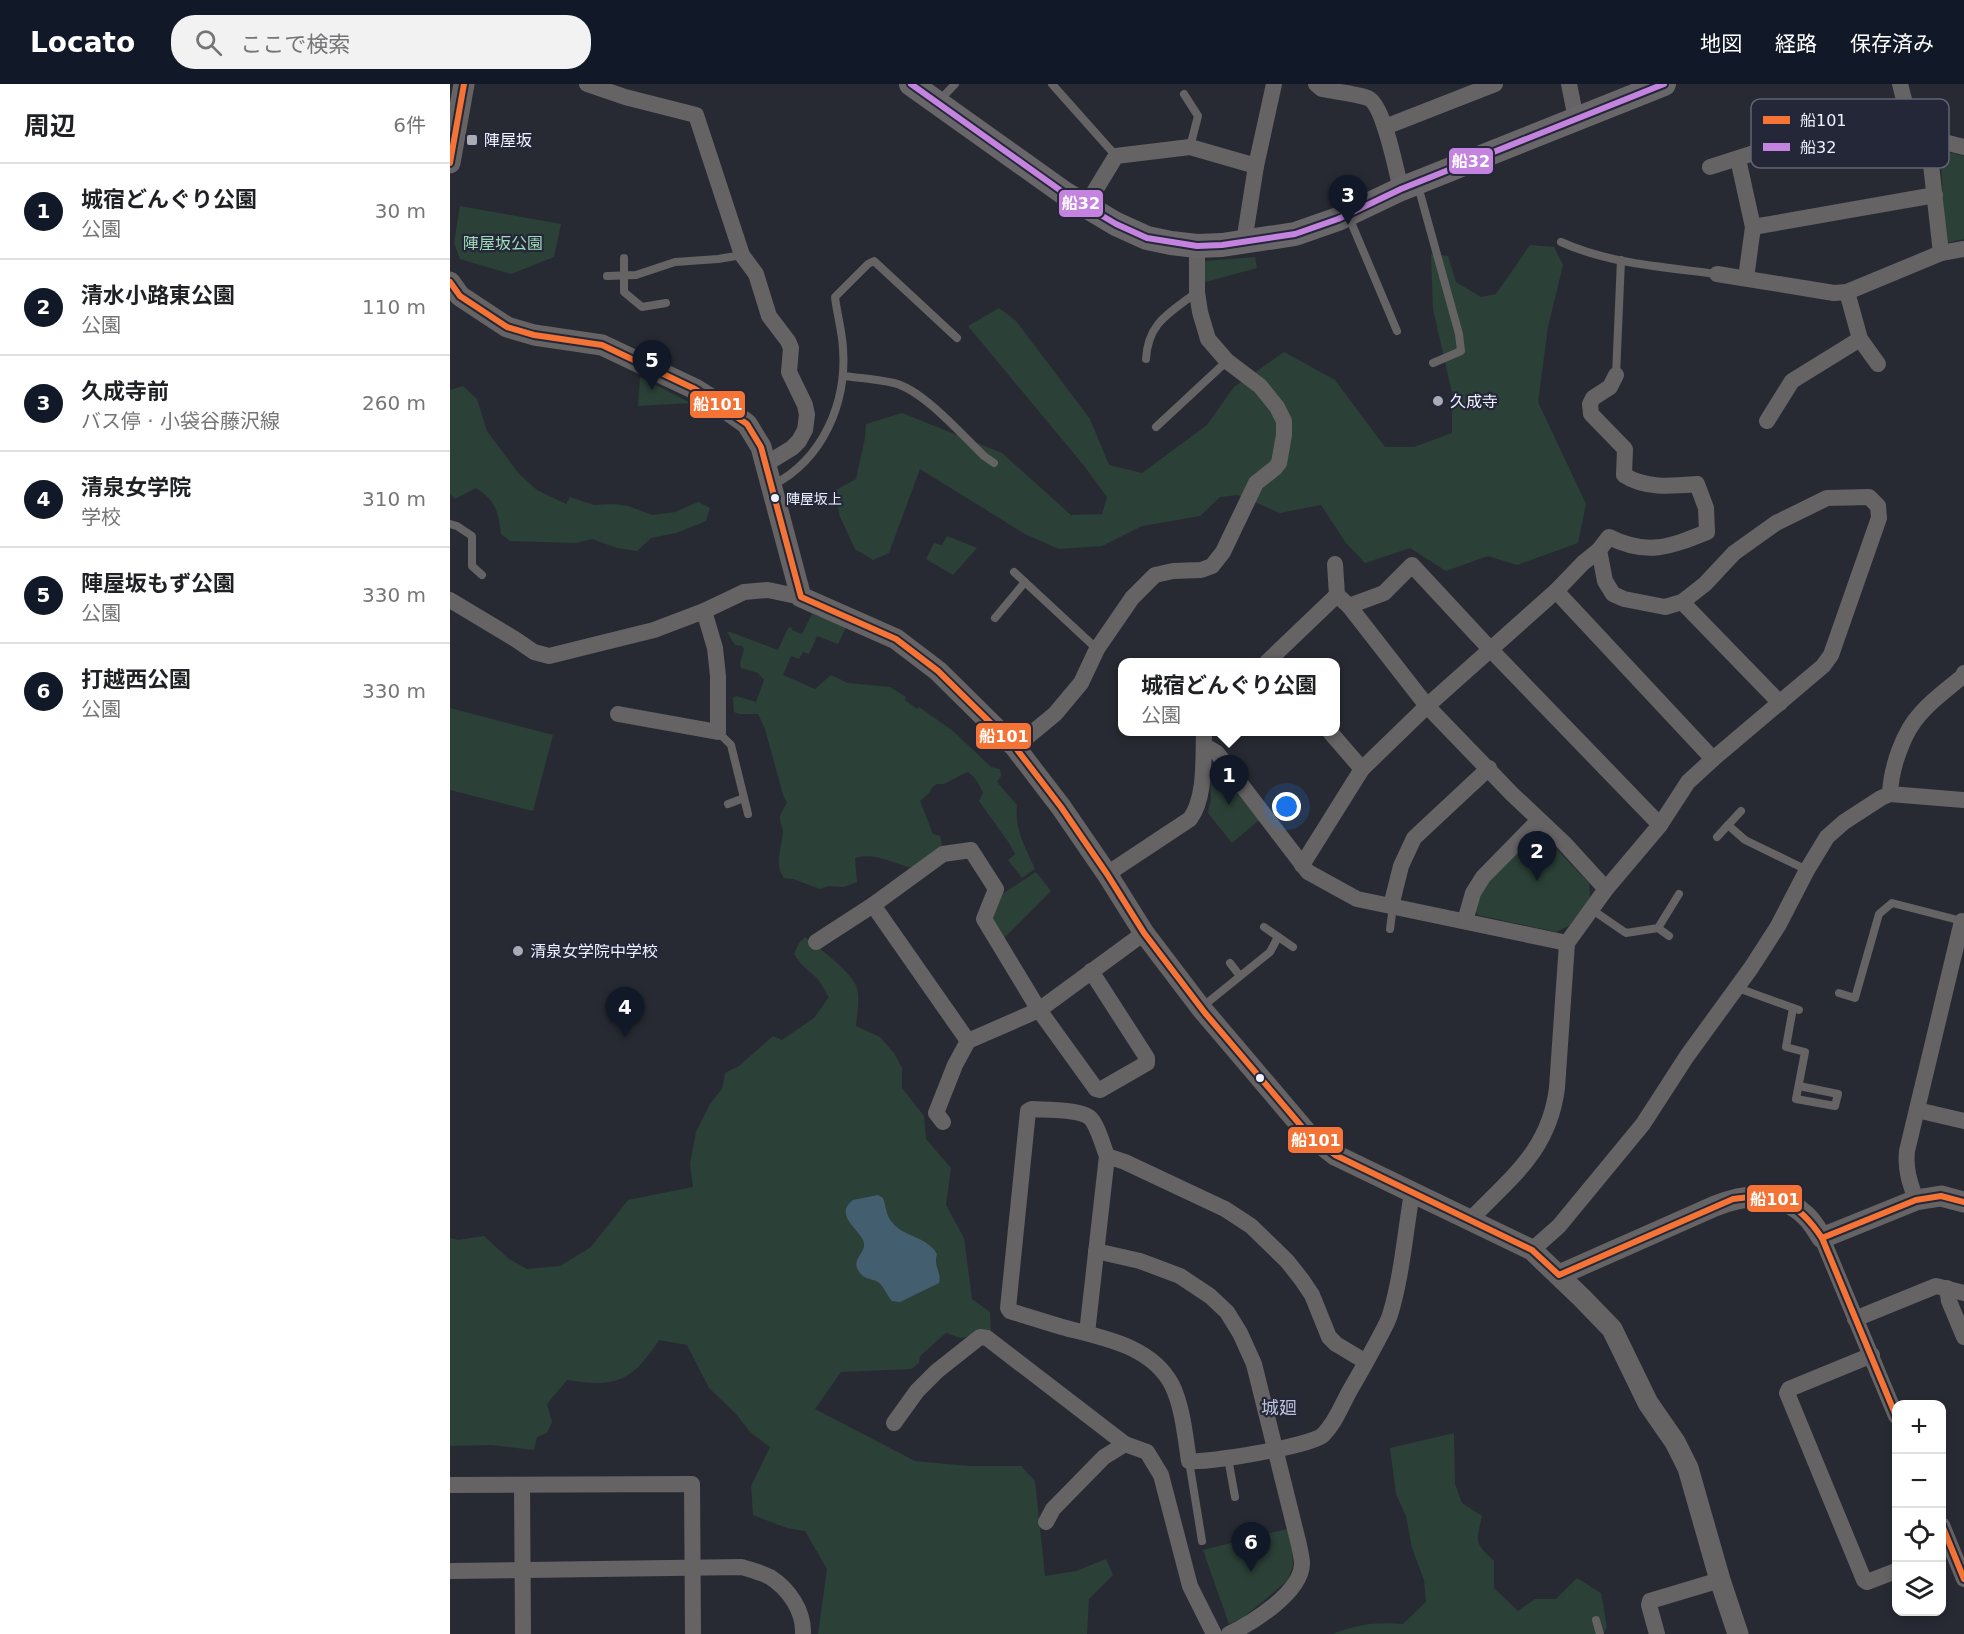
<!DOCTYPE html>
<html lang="ja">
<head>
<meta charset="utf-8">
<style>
  body { margin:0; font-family:"DejaVu Sans","Noto Sans JP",sans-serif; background:#f2f2f2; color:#202124 }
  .controls { position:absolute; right:18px; bottom:18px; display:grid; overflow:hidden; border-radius:12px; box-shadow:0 3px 9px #0003 }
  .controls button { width:54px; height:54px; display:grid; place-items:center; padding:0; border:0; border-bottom:2px solid #e0e0e0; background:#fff; color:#202124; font:30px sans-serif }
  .you { position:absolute; left:837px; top:723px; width:21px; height:21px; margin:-15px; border:4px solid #fff; border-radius:50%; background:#1a73e8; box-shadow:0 0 0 9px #1a73e833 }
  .badge { display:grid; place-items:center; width:39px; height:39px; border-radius:50%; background:#111827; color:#fff; font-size:20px; font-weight:700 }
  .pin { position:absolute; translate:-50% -50px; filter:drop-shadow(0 2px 3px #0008) }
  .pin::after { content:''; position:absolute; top:32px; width:21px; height:18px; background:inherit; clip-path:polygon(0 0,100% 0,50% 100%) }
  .popup { position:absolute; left:668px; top:574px; width:222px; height:78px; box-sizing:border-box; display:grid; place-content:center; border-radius:12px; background:#fff; filter:drop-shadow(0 2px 4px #0005); font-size:20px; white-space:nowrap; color:#757577 }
  .popup b { font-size:22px; color:#202124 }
  .popup::after { content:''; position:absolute; left:50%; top:100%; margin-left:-12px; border:12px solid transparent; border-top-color:#fff }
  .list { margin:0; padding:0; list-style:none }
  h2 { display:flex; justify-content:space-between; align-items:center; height:78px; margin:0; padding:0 24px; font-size:26px }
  h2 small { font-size:20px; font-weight:400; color:#757577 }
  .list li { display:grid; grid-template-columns:39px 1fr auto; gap:18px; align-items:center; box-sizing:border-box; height:96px; padding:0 24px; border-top:2px solid #e0e0e0 }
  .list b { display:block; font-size:22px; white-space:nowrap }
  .list p { margin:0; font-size:20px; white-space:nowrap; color:#757577 }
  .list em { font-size:20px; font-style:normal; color:#757577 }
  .icon { flex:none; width:33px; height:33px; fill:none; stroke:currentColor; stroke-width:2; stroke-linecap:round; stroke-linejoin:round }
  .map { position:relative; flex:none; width:1514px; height:1550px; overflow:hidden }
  header { display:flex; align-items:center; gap:36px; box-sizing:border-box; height:84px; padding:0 30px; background:#111827; color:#fff }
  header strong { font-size:28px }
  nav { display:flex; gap:33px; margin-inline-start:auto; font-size:21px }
  .search { width:420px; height:54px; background:#f2f2f2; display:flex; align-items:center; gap:15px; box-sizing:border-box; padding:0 21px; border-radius:24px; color:#757577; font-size:22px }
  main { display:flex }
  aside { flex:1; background:#fff }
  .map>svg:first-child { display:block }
  .green { fill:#2b4036 }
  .water { fill:#435e6f }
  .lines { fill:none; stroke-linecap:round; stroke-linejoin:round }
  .service { stroke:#656364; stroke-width:8 }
  .minor { stroke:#656364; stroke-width:16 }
  .tertiary { stroke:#656364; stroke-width:21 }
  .secondary { stroke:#686668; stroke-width:24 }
  .bus-1-casing { stroke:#232738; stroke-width:10 }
  .bus-2-casing { stroke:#232738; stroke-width:10 }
  .bus-1 { stroke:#f57335; stroke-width:6 }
  .bus-2 { stroke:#c483df; stroke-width:6 }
  .poi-dot { fill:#a9acb6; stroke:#232738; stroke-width:2 }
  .bus-dot { fill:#eef2fd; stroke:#232738; stroke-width:2 }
  .labels { text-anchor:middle; stroke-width:4.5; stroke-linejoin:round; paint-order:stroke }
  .bus-label { font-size:14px; fill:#eef2fd; stroke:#232738; text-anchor:start }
  .poi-label { font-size:16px; fill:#eef2fd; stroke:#232738; text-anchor:start }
  .park-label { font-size:16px; fill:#a1dab9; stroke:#232738 }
  .neighbourhood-label { font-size:18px; fill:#bcc2d8; stroke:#232738 }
  .key { fill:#232738; stroke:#606473; stroke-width:1.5 }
  .key-label { font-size:16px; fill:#eef2fd }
  .line-badge { stroke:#232738; stroke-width:2 }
  .badge-label { font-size:16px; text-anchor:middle; font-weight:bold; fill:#fff }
</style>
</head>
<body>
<header>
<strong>Locato</strong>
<div class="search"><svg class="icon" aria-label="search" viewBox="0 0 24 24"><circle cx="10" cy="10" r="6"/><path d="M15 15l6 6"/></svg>ここで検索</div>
<nav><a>地図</a><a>経路</a><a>保存済み</a></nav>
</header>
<main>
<aside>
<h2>周辺<small>6件</small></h2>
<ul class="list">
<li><span class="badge">1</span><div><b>城宿どんぐり公園</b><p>公園</p></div><em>30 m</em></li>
<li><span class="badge">2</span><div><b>清水小路東公園</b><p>公園</p></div><em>110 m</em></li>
<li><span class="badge">3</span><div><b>久成寺前</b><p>バス停 · 小袋谷藤沢線</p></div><em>260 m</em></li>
<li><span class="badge">4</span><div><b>清泉女学院</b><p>学校</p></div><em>310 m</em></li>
<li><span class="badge">5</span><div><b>陣屋坂もず公園</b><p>公園</p></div><em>330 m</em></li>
<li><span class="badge">6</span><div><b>打越西公園</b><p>公園</p></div><em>330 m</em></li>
</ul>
</aside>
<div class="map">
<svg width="1514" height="1550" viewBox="0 0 1514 1550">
  <rect width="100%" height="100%" fill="#282a33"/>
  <!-- green -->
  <g class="green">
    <path d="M1490,66l24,6v83l-18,4z"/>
    <path d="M10,122l101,18 -7,33 -43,17 -51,-15 -6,-16z"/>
    <path d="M1080,161l24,2 9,18 -15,62 -10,75 48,102 -8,39 -61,22 -29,-9 -42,15 -36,-23 -45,15 -19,-20 -25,-38 -41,8 -42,-18 -18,2 -20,19 -58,10 -40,20 -43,3 -34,-15 -105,-65 -31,84 -16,7 -18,-11 -15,-32 -6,-26 22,-12 9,-41 1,-14 36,-11 100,40 69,62 31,-1 5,-17 -22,-30 -117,-141 31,-18 17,13 74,98 19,46 33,8 65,-48 27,-38 50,-35 51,28 50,67h29l38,-14v-40l-19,-84 -2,-55 17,2 8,26 25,15 15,-3z"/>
    <path d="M805,173l2,11 -55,15 -1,-19 4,-3z"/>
    <path d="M190,293l51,26 -53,3z"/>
    <path d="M13,302l14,13 10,32 32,43 18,16 29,14 4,-7 24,8 20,-1 14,2 24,9 23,-3 23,-10 12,6 -4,13 -30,12 -25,5 -14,13 -20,-3 -25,-9 -16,4 -66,-2 -9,-7c-3,-23 -5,-33 -25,-46l-21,11 -5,-5v-104z"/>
    <path d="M497,452l30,12 -24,27 -27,-16 8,-16 8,2z"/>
    <path d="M362,530l35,11 -9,19 -21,-8 -8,18 -6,-2 -4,7 -8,-3 -8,19 32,14 16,-14 17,8 42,4 16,10 -1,3 12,9 2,-2 34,24 38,36 9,2 1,7 -4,6 20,23c-3,25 9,43 18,64l-13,9 -14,-18 7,-6 -6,-11 -30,-42 4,-8c-3,-8 -8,-17 -16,-21l-23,12h-7l-5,3 -3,6 -9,8 13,33 7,2 2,8 -2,4 -29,20c-17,-5 -38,-16 -56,-10l2,24 -13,5 -16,-1 -8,3 -27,-10 -9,-1c-11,-14 -1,-33 -1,-48 -1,-4 -4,-10 -3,-14 1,-4 5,-9 7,-13l-4,-8 -18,-66 -7,-15h-19l-5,-2 -1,-14 3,-2 20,6 8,-22 -6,-7 -17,-5 -1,-4 4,-15 -2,-3 -7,-1 -8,-13h3l48,18 10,-22 3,-1 1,3 10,4z"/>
    <path d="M0,624l103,27 -20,76 -83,-21z"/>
    <path d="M766,683l43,53 -27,23 -24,-30 3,-15 -1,-27z"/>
    <path d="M1083,751h10l46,48 1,15 -20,27 -14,7 -78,-17 -5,-9 5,-12z"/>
    <path d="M586,788l15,19 -48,48 -11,-21 10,-24z"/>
    <path d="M355,853c14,11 47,35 52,51 3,12 0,26 -1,38l24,11 14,16 8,15v20l22,28 2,23 25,29 -5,37 18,33 8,61 18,13 1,20 -30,6 -15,-5 -26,23 -1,7 -8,6 -70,3 -26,37 100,52 54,5h52l14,15 10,95 31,-5 30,-12 7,16 -24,24 -2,35h-269l9,-65 -22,-38 -18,-3 -34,-13 -2,-29 19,-39 -20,-15 -13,-17 -28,-27 -22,-43 -28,-5c-27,42 -44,48 -92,40l-20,24 5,18 -5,11 -10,4 -3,13 -43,-5 -41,1v-208l8,2 26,-4 25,23 18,10 33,-3 31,-19 37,-47 65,-13 -3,-23 6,-32 14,-28 12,-15 3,-16 14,-7 34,-30 9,4 32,-22 15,-21 -11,-18 -17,-15 -7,-10 5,-11z"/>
    <path d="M1004,1349l1,51 7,19 20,13c-6,27 -8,26 12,45v27l24,23 17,-12h21l21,-21 24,15 6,34 -4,7h-271c28,-10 42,-12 71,-10l23,-22 -2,-22 -12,-32 -6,-32 -10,-22 -6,-46z"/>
    <path d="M837,1445l5,19 1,17 -5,15 -44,37 -15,7 -26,-74z"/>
  </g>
  <!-- water -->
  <path class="water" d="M428,1111l5,3c3,8 3,17 8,23 11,16 36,15 46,33 -4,13 5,18 2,29l-39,19 -8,-1c-5,-5 -8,-15 -14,-19 -5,-3 -13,-3 -17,-8 -14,-15 8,-20 2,-34 -6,-12 -29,-26 -10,-40z"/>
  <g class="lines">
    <!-- service -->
    <g class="service">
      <path d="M602,0l64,72"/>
      <path d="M734,10l14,22 -8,31"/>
      <path d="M489,17l16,-17"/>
      <path d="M968,102l41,148 2,17 -28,12"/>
      <path d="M898,131l49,116"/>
      <path d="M1111,158c48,22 104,25 156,32"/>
      <path d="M174,174v34l18,15 24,-4"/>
      <path d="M157,192l29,-1 39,-13 43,-3 24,-4"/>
      <path d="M696,275c2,-37 24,-46 51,-67"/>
      <path d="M1166,291l5,-115"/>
      <path d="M393,292c17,2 35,3 51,7 29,7 68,52 90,73l10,7"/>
      <path d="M706,343l71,-66"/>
      <path d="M323,401c50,-26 74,-82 70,-137 -1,-17 -6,-34 -8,-51l33,-33 6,-3 83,77"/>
      <path d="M0,440l7,2 15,10v30l10,9"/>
      <path d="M564,488l83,77"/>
      <path d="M545,534l30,-36"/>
      <path d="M268,648l13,13 17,69"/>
      <path d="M278,720l16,-6"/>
      <path d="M1278,741l17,15 62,30"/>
      <path d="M1267,753l24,-26"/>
      <path d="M1141,825l35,24 32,-5 21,-34"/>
      <path d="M814,843l29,20"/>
      <path d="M1208,844l11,8"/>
      <path d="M940,845l3,-23"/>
      <path d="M780,879l10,13"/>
      <path d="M1288,904l61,22"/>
      <path d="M1389,909l16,5 24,-84 13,-11 70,18"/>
      <path d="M752,923l68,-55 8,-15"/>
      <path d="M1343,924l-7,39 19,5 -9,47 39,7 3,-12 -39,-8"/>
      <path d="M778,1374l7,39"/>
      <path d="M739,1377l13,80"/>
      <path d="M1146,1536l4,14"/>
    </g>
    <!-- minor -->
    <g class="minor">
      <path d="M137,0l38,13 71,18 46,140 14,19 13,42 19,25 3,7 -2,24 16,33 2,10 -2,15 -6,11 -7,7 -26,16"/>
      <path d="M866,0l6,5c14,3 32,4 46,9 16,7 28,73 33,91"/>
      <path d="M1119,0l7,35"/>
      <path d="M1450,0l13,50"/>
      <path d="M935,43l110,-43"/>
      <path d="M1478,54l13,115"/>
      <path d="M1288,75l15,68 -7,51"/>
      <path d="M1260,83l103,-33 60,-10 91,23"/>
      <path d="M635,123l31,-51 74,-9 66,19"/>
      <path d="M1303,143l182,-32"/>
      <path d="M794,158l12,-76 18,-82"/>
      <path d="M1267,190l117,19 13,-1 94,-39 23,-4"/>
      <path d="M1397,208l13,47 18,25"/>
      <path d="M1317,337l25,-40 68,-42"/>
      <path d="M885,480l2,31 12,11 78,100 85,88 52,49 42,46"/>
      <path d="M1106,507l157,168"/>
      <path d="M0,516l65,39 19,13 15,4 105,-26 50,-19 40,-19 24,-2 33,7"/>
      <path d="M1232,518l98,101"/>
      <path d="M899,522l35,-13 28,-28 79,85 169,175"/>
      <path d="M817,578l70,-67"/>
      <path d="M168,630l100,18v-56l-3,-28 -11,-37"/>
      <path d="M880,648l32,37"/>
      <path d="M755,662l12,7 91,119 49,27 210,44"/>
      <path d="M565,663l40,-33 26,-31 16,-34 35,-51 23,-23 18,-4 28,-1 11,-4 11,-14 33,-69 19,-15 4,-5 5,-28v-14l-7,-14 -17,-21 -33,-25 -19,-22 -8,-27 -3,-20v-46"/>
      <path d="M1440,710l74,6"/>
      <path d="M852,781l60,-96 65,-63 129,-115 27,-28 16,-13 10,-13c38,19 61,10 98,-5l-1,-24 -9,-24c-24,2 -52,5 -73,-9l1,-26 -34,-35 -1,-10 3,-6 17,-11 6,-12"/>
      <path d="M657,790l83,-55c16,-22 13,-61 14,-87"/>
      <path d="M423,821l95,136"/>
      <path d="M941,822l10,-40 13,-28 75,-70"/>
      <path d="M1015,837l8,-28 10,-16 56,-57"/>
      <path d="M366,858l57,-37 70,-51 28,-4 25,39 -12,30 55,91 105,-77"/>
      <path d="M1467,1026l47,11"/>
      <path d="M493,1038l-7,-9 19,-48 13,-24 71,-31 57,79 4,1 47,-27v-5l-56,-87"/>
      <path d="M1466,1116c-6,-17 -11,-30 -9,-49l55,-230 2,1"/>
      <path d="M1020,1136c41,-43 79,-69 87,-132l10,-145 39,-54 54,-64 28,-43 25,-23 110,-93 8,-11 48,-137 -1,-12 -9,-9 -42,1 -51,25 -42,30 -29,31 -23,18 -17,5 -41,-8 -11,-5 -8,-13 -6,-31"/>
      <path d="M1372,1154l74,178"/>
      <path d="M1082,1166l27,-24 84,-102 44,-68 64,-88 27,-42 29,-56 20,-33 17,-15 37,-24 9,-4c1,-26 13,-62 31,-81 12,-14 28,-25 42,-37l1,-3"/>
      <path d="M646,1167l44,10 40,15 30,20 17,16 13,21 14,31 45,181c1,6 3,13 3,19 -1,29 -50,59 -73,70"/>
      <path d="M1497,1204l2,13 15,36"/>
      <path d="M1405,1235l81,-33 28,7"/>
      <path d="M637,1249l20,-177"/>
      <path d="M1422,1271l-83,34 -2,4 77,187 3,2 29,-11"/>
      <path d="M916,1278l-30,-18 -7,-7 -17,-42 -10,-15 -15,-19 -36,-35 -26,-17 -100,-47 -18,-6c-4,-10 -10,-33 -18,-39 -10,-8 -45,-7 -57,-8l-4,2 -20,197 2,3c17,5 35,11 52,16 40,11 89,18 110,58 11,23 13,51 17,76 19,2 122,-15 134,-26 12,-12 18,-28 26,-43 10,-17 20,-35 29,-52 4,-8 9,-16 12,-25 12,-39 15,-82 22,-122"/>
      <path d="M444,1339l23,-32 20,-20 43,-34 7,1 138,106"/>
      <path d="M0,1401l242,-1 1,150"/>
      <path d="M72,1402l1,148"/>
      <path d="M596,1438l7,-13 51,-52 21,-13 22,8 14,23 29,111 24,48"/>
      <path d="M1492,1441l22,54"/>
      <path d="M0,1487l292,-4c9,3 20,6 28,10 19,12 34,34 33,57"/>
      <path d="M1207,1550l-8,-29 1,-4 70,-21"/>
    </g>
    <!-- tertiary -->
    <g class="tertiary">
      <path d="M0,79l14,-79"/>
      <path d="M0,198l10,14 47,31 27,8 68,10 93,44 27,17 25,18 14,23 40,150 95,42 42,32 77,76 46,60 46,67 37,59 57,75 107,126 27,21 197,95 50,48 30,31 36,74 27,39 13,26 32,112 18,54"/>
      <path d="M1109,1191l156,-69c30,-12 64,-16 90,9 7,6 12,15 17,23l94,-38 25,-4 23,6"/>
    </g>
    <!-- secondary -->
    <path class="secondary" d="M461,0l153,109 52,31 31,14 24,5 26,3 25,-1 73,-11 43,-15 63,-30 263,-105"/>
    <defs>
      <g id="bus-1">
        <path d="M0,79l14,-79"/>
        <path d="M0,198l10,14 47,31 27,8 68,10 93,44 52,35 14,23 40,150 95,42 42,32 77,76 46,60 46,67 37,59 61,80 103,121 27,21 197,95 27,25 174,-76c44,-7 64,2 89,39l74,178"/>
        <path d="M1372,1154l94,-38 25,-4 23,6"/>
        <path d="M1492,1441l22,54"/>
      </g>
      <path id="bus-2" d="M461,0l153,109 52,31 31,14 50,8 25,-1 73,-11 43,-15 63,-30 263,-105"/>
    </defs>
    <!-- bus-1 casing -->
    <use href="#bus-1" class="bus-1-casing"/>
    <!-- bus-2 casing -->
    <use href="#bus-2" class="bus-2-casing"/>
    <!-- bus-1 -->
    <use href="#bus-1" class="bus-1"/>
    <!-- bus-2 -->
    <use href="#bus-2" class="bus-2"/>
  </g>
  <!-- markers -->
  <g class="poi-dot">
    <rect x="16" y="50" width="12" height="12" rx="3"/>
    <circle cx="988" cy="317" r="6"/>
    <circle cx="68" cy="867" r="6"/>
  </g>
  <g class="bus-dot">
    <circle cx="325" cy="414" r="5"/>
    <circle cx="810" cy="994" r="5"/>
  </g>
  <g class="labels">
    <!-- bus labels -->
    <g class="bus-label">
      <text x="336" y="420">陣屋坂上</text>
    </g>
    <!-- poi labels -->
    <g class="poi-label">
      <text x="34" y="62">陣屋坂</text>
      <text x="1000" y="323">久成寺</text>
      <text x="80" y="873">清泉女学院中学校</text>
    </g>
    <!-- park labels -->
    <g class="park-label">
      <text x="53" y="165">陣屋坂公園</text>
    </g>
    <!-- neighbourhood labels -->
    <g class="neighbourhood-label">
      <text x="829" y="1330">城廻</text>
    </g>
  </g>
  <!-- legend -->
  <rect x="1301" y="15" width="198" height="69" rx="9" class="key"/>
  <rect x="1313" y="32" width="27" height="8" fill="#f57335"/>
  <rect x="1313" y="59" width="27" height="8" fill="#c483df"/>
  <g class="key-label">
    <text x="1350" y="42">船101</text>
    <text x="1350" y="69">船32</text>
  </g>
  <g class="line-badge">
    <rect x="998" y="63" width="46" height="28" rx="6" fill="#c483df"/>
    <rect x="608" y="105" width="46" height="29" rx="6" fill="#c483df"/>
    <rect x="239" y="306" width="57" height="29" rx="6" fill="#f57335"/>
    <rect x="525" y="638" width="57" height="28" rx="6" fill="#f57335"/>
    <rect x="837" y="1042" width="57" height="28" rx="6" fill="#f57335"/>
    <rect x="1296" y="1100" width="57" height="29" rx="6" fill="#f57335"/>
  </g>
  <g class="badge-label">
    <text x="1021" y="83">船32</text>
    <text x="631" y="125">船32</text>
    <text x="268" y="326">船101</text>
    <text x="554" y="658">船101</text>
    <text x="866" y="1062">船101</text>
    <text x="1325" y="1121">船101</text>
  </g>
</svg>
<div class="controls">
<button>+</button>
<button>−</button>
<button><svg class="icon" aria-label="locate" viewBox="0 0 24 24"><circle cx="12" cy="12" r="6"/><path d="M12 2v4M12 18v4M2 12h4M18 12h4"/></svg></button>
<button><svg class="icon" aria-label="layers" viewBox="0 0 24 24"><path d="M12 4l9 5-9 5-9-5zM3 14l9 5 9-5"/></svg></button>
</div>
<div class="you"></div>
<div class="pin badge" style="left:779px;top:721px">1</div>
<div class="popup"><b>城宿どんぐり公園</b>公園</div>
<div class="pin badge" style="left:1087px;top:797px">2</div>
<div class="pin badge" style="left:898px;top:141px">3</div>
<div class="pin badge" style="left:175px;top:953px">4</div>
<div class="pin badge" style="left:202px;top:306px">5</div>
<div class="pin badge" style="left:801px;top:1488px">6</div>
</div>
</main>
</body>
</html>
